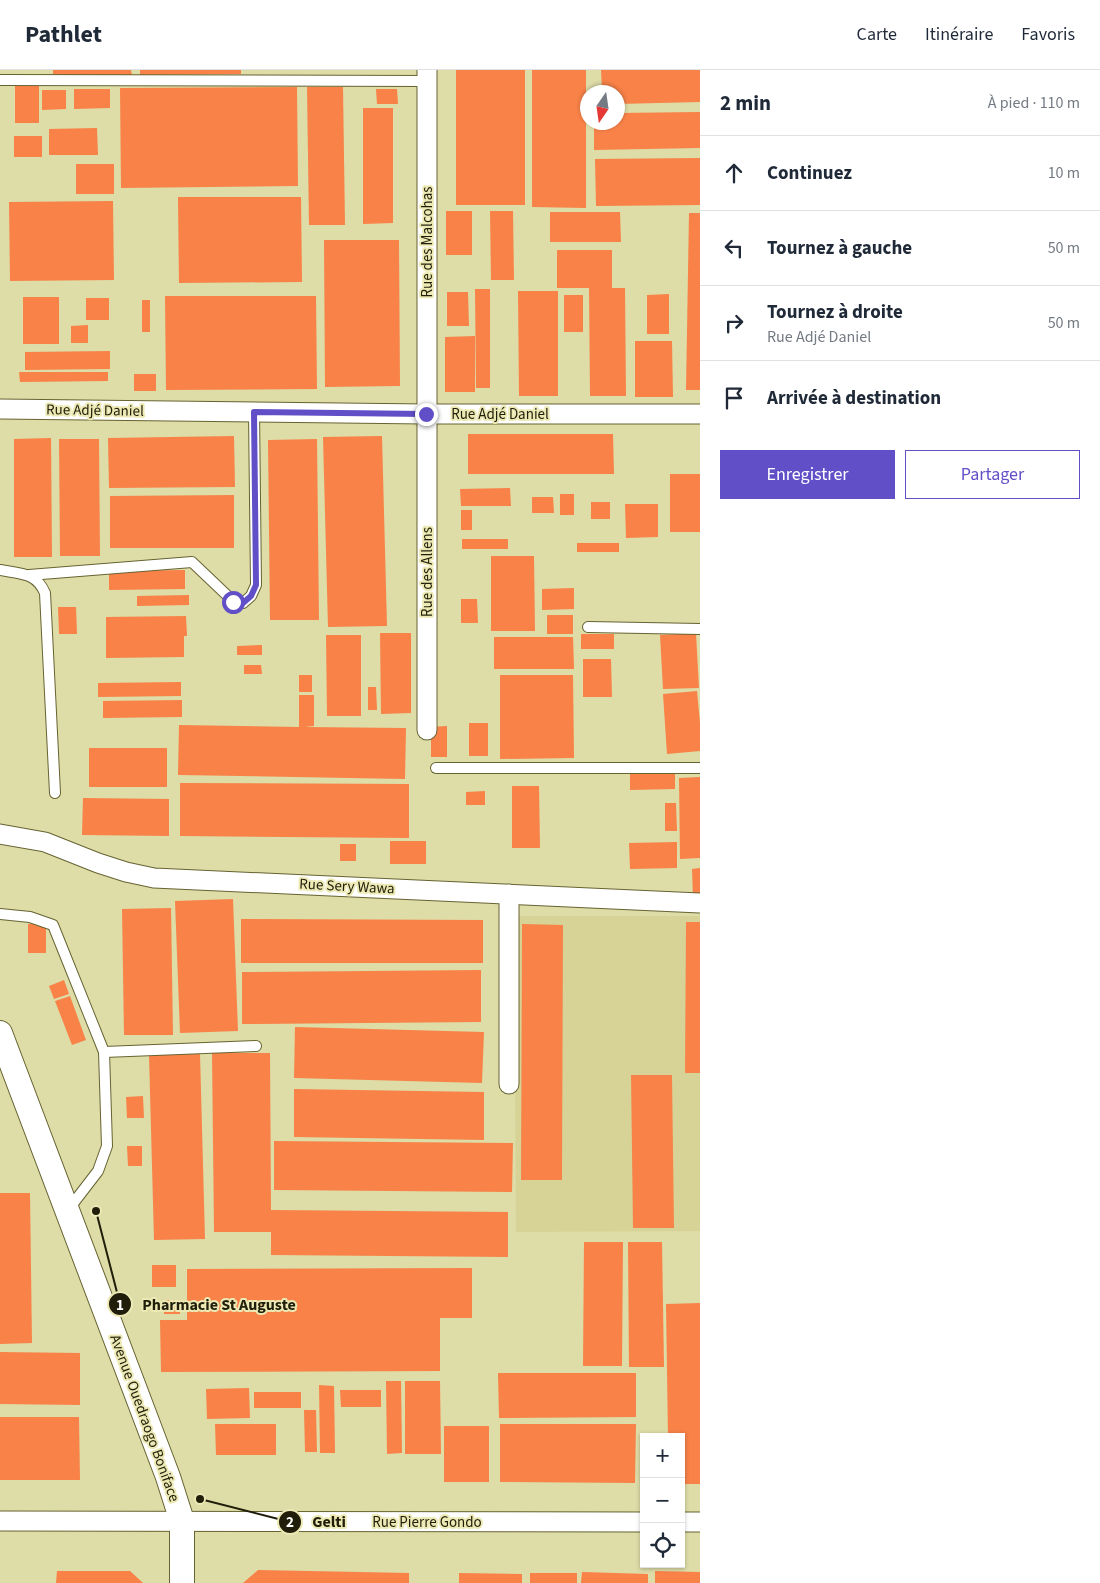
<!DOCTYPE html>
<html lang="fr">
<head>
<meta charset="utf-8">
<style>
  body { margin:0; font-family:"Source Sans 3",sans-serif; background:#f2f2f3; color:#1f2937 }
  .controls { position:absolute; right:15px; bottom:15px; display:grid; overflow:hidden; border-radius:0px; box-shadow:0 1px 4px #0004 }
  .controls button { width:45px; height:45px; display:grid; place-items:center; padding:0; border:0; border-bottom:1px solid #e0e1e3; background:#fff; color:#1f2937; font:25px sans-serif }
  .compass { position:absolute; left:580px; top:15px; width:45px; height:45px; border-radius:50%; background:#fff; box-shadow:0 1px 4px #0004; rotate:193deg }
  .stop { position:absolute; width:15px; height:15px; margin:-11px; border:4px solid #614fc8; border-radius:50%; background:#fff }
  .stop.end { background:#614fc8; border-color:#fff; box-shadow:0 1px 5px #0008 }
  .list { margin:0; padding:0; list-style:none }
  h2 { display:flex; justify-content:space-between; align-items:center; height:65px; margin:0; padding:0 20px; font-size:21px }
  h2 small { font-size:16px; font-weight:400; color:#747a83 }
  .list li { display:grid; grid-template-columns:32px 1fr auto; gap:15px; align-items:center; box-sizing:border-box; height:75px; padding:0 20px; border-top:1px solid #e0e1e3 }
  .list b { display:block; font-size:19px; white-space:nowrap }
  .list p { margin:0; font-size:16px; white-space:nowrap; color:#747a83 }
  .list em { font-size:16px; font-style:normal; color:#747a83 }
  .actions { display:flex; gap:10px; padding:15px 20px }
  .actions a { flex:1; padding:11px 0; border:1px solid #614fc8; border-radius:0px; text-align:center; font-size:18px; color:#614fc8 }
  .actions .main { background:#614fc8; color:#fff }
  .icon { flex:none; width:28px; height:28px; fill:none; stroke:currentColor; stroke-width:2; stroke-linecap:round; stroke-linejoin:round }
  .map { position:relative; flex:none; width:700px; height:1513px; overflow:hidden }
  header { display:flex; align-items:center; gap:30px; box-sizing:border-box; height:70px; padding:0 25px; background:#fff; border-bottom:1px solid #e0e1e3 }
  header strong { font-size:24px }
  nav { display:flex; gap:28px; margin-inline-start:auto; font-size:18px }
  main { display:flex }
  aside { flex:1; background:#fff }
  .map>svg:first-child { display:block }
  .built { fill:#d7d397 }
  .building { fill:#f88248 }
  .lines { fill:none; stroke-linecap:round; stroke-linejoin:round }
  .service-casing { stroke:#666332; stroke-width:12 }
  .minor-casing { stroke:#666332; stroke-width:21 }
  .tertiary-casing { stroke:#666332; stroke-width:26 }
  .service { stroke:#fff; stroke-width:10 }
  .minor { stroke:#fff; stroke-width:19 }
  .tertiary { stroke:#fff; stroke-width:24 }
  .route { stroke:#614fc8; stroke-width:6 }
  .labels { text-anchor:middle; stroke-width:4; stroke-linejoin:round; paint-order:stroke }
  .street-label { font-size:15px; fill:#201e0a; stroke:#ece9b4 }
  .leader { fill:none; stroke:#201e0a; stroke-width:2 }
  .callout-dot { fill:#201e0a; stroke:#ece9b4; stroke-width:2 }
  .mark-label { font-size:15px; text-anchor:middle; font-weight:bold; fill:#fff }
  .callout-label { font-size:16px; text-anchor:middle; font-weight:bold; fill:#201e0a; stroke:#ece9b4; stroke-width:4; stroke-linejoin:round; paint-order:stroke }
</style>
</head>
<body>
<header>
<strong>Pathlet</strong>
<nav><a>Carte</a><a>Itinéraire</a><a>Favoris</a></nav>
</header>
<main>
<div class="map">
<svg width="700" height="1513" viewBox="0 0 700 1513">
  <rect width="100%" height="100%" fill="#dedca7"/>
  <!-- built -->
  <path class="built" d="M514,846h186v315l-184,1z"/>
  <!-- building -->
  <g class="building">
    <path d="M53,0h78l1,5 -79,1z"/>
    <path d="M140,0h101v4l-101,1z"/>
    <rect x="456" y="0" width="69" height="135"/>
    <path d="M532,0h54v138l-54,-1z"/>
    <path d="M601,0h99v32l-82,2v-12h-16z"/>
    <path d="M39,15v38h-24v-37z"/>
    <path d="M297,17l1,99 -177,2 -1,-100z"/>
    <path d="M307,17h36l2,138h-36z"/>
    <path d="M74,19h36v19l-36,1z"/>
    <path d="M376,19h21l1,15h-21z"/>
    <path d="M42,20h24v19l-24,1z"/>
    <path d="M363,38h30v115l-30,1z"/>
    <path d="M700,42v36l-106,2v-28h24v-9z"/>
    <path d="M97,58l1,27h-49v-26z"/>
    <rect x="14" y="66" width="28" height="21"/>
    <path d="M700,88v47l-104,1 -1,-47z"/>
    <rect x="76" y="94" width="38" height="30"/>
    <path d="M178,127h123l1,85 -123,1z"/>
    <path d="M113,131l1,79 -104,1 -1,-79z"/>
    <rect x="446" y="141" width="26" height="44"/>
    <path d="M490,141h23l1,69h-23z"/>
    <path d="M550,142h70l1,30h-71z"/>
    <path d="M689,143h11v177h-14z"/>
    <path d="M324,170h75l1,146 -75,1z"/>
    <path d="M557,180h55v38h13l1,108h-36l-1,-108h-32z"/>
    <path d="M475,219h15v99h-14z"/>
    <path d="M518,221h40v105h-39z"/>
    <path d="M447,222h21l1,34h-22z"/>
    <path d="M669,224v40h-22v-39z"/>
    <rect x="564" y="225" width="19" height="37"/>
    <path d="M165,226h151l1,93 -151,1z"/>
    <rect x="23" y="227" width="36" height="47"/>
    <rect x="86" y="228" width="23" height="22"/>
    <rect x="142" y="230" width="8" height="32"/>
    <path d="M88,255v18h-17v-17z"/>
    <path d="M475,266v56h-30v-55z"/>
    <path d="M635,271h37l1,56h-38z"/>
    <path d="M110,281v18l-85,1v-18z"/>
    <path d="M19,302h89v9l-88,1z"/>
    <rect x="134" y="304" width="22" height="17"/>
    <path d="M468,364h145l1,40h-146z"/>
    <path d="M234,366l1,51 -126,1 -1,-50z"/>
    <path d="M382,366l5,190 -59,1 -5,-190z"/>
    <path d="M51,368l1,119h-38v-118z"/>
    <path d="M59,369h40l1,117h-40z"/>
    <path d="M317,369l2,181h-49l-2,-180z"/>
    <rect x="670" y="404" width="30" height="58"/>
    <path d="M510,418l1,18h-50l-1,-17z"/>
    <rect x="560" y="424" width="14" height="21"/>
    <path d="M234,425v53h-124v-52z"/>
    <path d="M532,427h21l1,16h-22z"/>
    <rect x="591" y="432" width="19" height="17"/>
    <path d="M625,434h33v33l-32,1z"/>
    <rect x="461" y="440" width="11" height="20"/>
    <rect x="462" y="469" width="46" height="10"/>
    <rect x="577" y="473" width="42" height="9"/>
    <path d="M491,486h43l1,75h-44z"/>
    <path d="M185,500v19l-76,1v-19z"/>
    <path d="M574,518v21l-32,1v-21z"/>
    <path d="M189,525v10l-52,1v-10z"/>
    <path d="M461,529h16l1,24h-17z"/>
    <path d="M58,537h18l1,27h-18z"/>
    <rect x="547" y="545" width="26" height="19"/>
    <path d="M186,546l1,20h-3v21l-78,1v-41z"/>
    <path d="M380,563h31v80l-30,1z"/>
    <path d="M696,563l3,55 -36,1 -3,-54z"/>
    <rect x="581" y="564" width="33" height="15"/>
    <path d="M326,565h35v81h-34z"/>
    <path d="M494,567h79l1,32h-80z"/>
    <path d="M262,575v10h-25v-9z"/>
    <path d="M583,589h28l1,38h-29z"/>
    <path d="M244,595h17l1,9h-18z"/>
    <rect x="299" y="605" width="13" height="17"/>
    <path d="M500,605h73l1,83 -74,1z"/>
    <path d="M181,612v14l-83,1v-14z"/>
    <path d="M368,617h8l1,23h-9z"/>
    <path d="M697,621l3,32v28l-33,3 -4,-60z"/>
    <path d="M299,625h15v31l-9,1 101,1 -1,51 -227,-4 1,-50 120,2z"/>
    <path d="M182,630v17l-79,1v-17z"/>
    <rect x="469" y="653" width="19" height="33"/>
    <path d="M447,656v31h-16v-30z"/>
    <rect x="89" y="678" width="78" height="39"/>
    <path d="M675,700v19l-45,1v-19z"/>
    <path d="M700,707v81l-20,1 -1,-81z"/>
    <path d="M180,713l229,1v54l-229,-2z"/>
    <path d="M512,716h27l1,62h-28z"/>
    <path d="M485,721v14h-19v-13z"/>
    <path d="M83,728l86,1v37l-87,-1z"/>
    <path d="M665,733h11l1,28h-12z"/>
    <rect x="390" y="771" width="36" height="23"/>
    <path d="M677,772v26l-47,1 -1,-26z"/>
    <rect x="340" y="774" width="16" height="17"/>
    <path d="M700,798v32h-7l-1,-31z"/>
    <path d="M233,829l5,132 -58,2 -5,-132z"/>
    <path d="M171,838l2,127h-49l-2,-126z"/>
    <path d="M241,849l242,1v43h-242z"/>
    <path d="M686,852h14v151h-15z"/>
    <rect x="28" y="854" width="18" height="29"/>
    <path d="M522,854l41,1 -1,255h-41z"/>
    <path d="M481,900v52l-239,2v-52z"/>
    <path d="M64,910l5,14 -15,5 -5,-13z"/>
    <path d="M70,926l16,44 -14,5 -17,-44z"/>
    <path d="M295,957l189,5 -2,51 -188,-5z"/>
    <path d="M212,983h58l1,157 237,2v45l-237,-2v-23h-57z"/>
    <path d="M200,984l5,185 -51,1 -5,-185z"/>
    <path d="M631,1005h41l2,153h-41z"/>
    <path d="M294,1019l190,3v48l-190,-3z"/>
    <path d="M143,1026l1,22h-17l-1,-21z"/>
    <path d="M274,1071l239,2 -1,49 -238,-2z"/>
    <path d="M127,1076h15v20h-14z"/>
    <path d="M0,1123h30l2,150 -32,1z"/>
    <path d="M584,1172h39l-1,124h-39z"/>
    <path d="M628,1172h34l2,125h-35z"/>
    <rect x="152" y="1195" width="24" height="22"/>
    <path d="M472,1198v50h-32v53l-279,1 -1,-52h27v-51z"/>
    <rect x="164" y="1230" width="16" height="14"/>
    <path d="M700,1233v181h-19v-47h-13l-2,-133z"/>
    <path d="M0,1282l80,1v52l-80,-1z"/>
    <path d="M498,1303h138v44l-137,1z"/>
    <path d="M386,1311h15l1,72 -15,1z"/>
    <path d="M405,1311h35l1,73h-36z"/>
    <path d="M319,1315l15,1 1,67h-15z"/>
    <path d="M249,1318l1,30 -43,1 -1,-30z"/>
    <path d="M340,1320h41v17h-40z"/>
    <rect x="254" y="1322" width="47" height="16"/>
    <path d="M304,1340h12l1,42h-12z"/>
    <path d="M0,1347h79l1,63h-80z"/>
    <path d="M215,1354h61v31h-60z"/>
    <path d="M500,1354h136l-1,59 -135,-1z"/>
    <rect x="444" y="1356" width="45" height="56"/>
    <path d="M258,1500l151,3v10h-166z"/>
    <path d="M57,1501h73l13,12h-87z"/>
    <path d="M655,1501l45,1v11h-45z"/>
    <path d="M582,1502l66,2v9h-67z"/>
    <path d="M459,1503l63,1v9h-63z"/>
    <rect x="530" y="1503" width="47" height="10"/>
  </g>
  <g class="lines">
    <defs>
      <g id="service">
        <path d="M0,10l427,1"/>
        <path d="M0,500c20,4 36,2 45,23l10,200"/>
        <path d="M29,505l163,-13 41,39 10,2 8,-7 5,-11 -2,-173"/>
        <path d="M588,557l112,2"/>
        <path d="M436,698h264"/>
        <path d="M0,844l30,3 23,8 51,127 3,94 -9,25 -30,39"/>
        <path d="M104,982l152,-6"/>
      </g>
      <g id="minor">
        <path d="M0,339l426,5h274"/>
        <path d="M427,660v-660"/>
        <path d="M0,764l45,8 53,21 28,9 28,6 546,25"/>
        <path d="M509,824v190"/>
        <path d="M0,1451l644,1"/>
        <path d="M681,1452h19"/>
      </g>
      <path id="tertiary" d="M0,963l168,444 14,44v62"/>
    </defs>
    <!-- service casing -->
    <use href="#service" class="service-casing"/>
    <!-- minor casing -->
    <use href="#minor" class="minor-casing"/>
    <!-- tertiary casing -->
    <use href="#tertiary" class="tertiary-casing"/>
    <!-- service -->
    <use href="#service" class="service"/>
    <!-- minor -->
    <use href="#minor" class="minor"/>
    <!-- tertiary -->
    <use href="#tertiary" class="tertiary"/>
  </g>
  <g class="lines">
    <!-- route -->
    <path class="route" d="M233,532l10,1 8,-7 5,-11 -2,-173 172,2"/>
  </g>
  <g class="labels">
    <!-- street labels -->
    <g class="street-label">
      <text transform="translate(427 172) rotate(-90)" y="5">Rue des Malcohas</text>
      <text transform="translate(95 340) rotate(1)" y="5">Rue Adjé Daniel</text>
      <text x="500" y="349">Rue Adjé Daniel</text>
      <text transform="translate(427 502) rotate(-90)" y="5">Rue des Allens</text>
      <text transform="translate(347 816) rotate(3)" y="5">Rue Sery Wawa</text>
      <text transform="translate(145 1348) rotate(70)" y="5">Avenue Ouedraogo Boniface</text>
      <text x="427" y="1457">Rue Pierre Gondo</text>
    </g>
  </g>
  <!-- callouts -->
  <path class="leader" d="M96 1141L120 1234M200 1429L290 1452"/>
  <g class="callout-dot">
    <circle cx="96" cy="1141" r="5"/>
    <circle cx="200" cy="1429" r="5"/>
    <circle cx="120" cy="1234" r="12"/>
    <circle cx="290" cy="1452" r="12"/>
  </g>
  <g class="mark-label">
    <text x="120" y="1240">1</text>
    <text x="290" y="1457">2</text>
  </g>
  <g class="callout-label">
    <text x="219" y="1240">Pharmacie St Auguste</text>
    <text x="329" y="1457">Gelti</text>
  </g>
</svg>
<div class="controls">
<button>+</button>
<button>−</button>
<button><svg class="icon" aria-label="locate" viewBox="0 0 24 24"><circle cx="12" cy="12" r="6"/><path d="M12 2v4M12 18v4M2 12h4M18 12h4"/></svg></button>
</div>
<svg class="compass" viewBox="-18 -18 36 36"><path d="M0-13l5 13h-10z" fill="#e53935"/><path d="M0 13l5-13h-10z" fill="#747a83"/></svg>
<div class="stop" style="left:233px;top:532px"></div>
<div class="stop end" style="left:426px;top:344px"></div>
</div>
<aside>
<h2>2 min<small>À pied · 110 m</small></h2>
<ul class="list">
<li><svg class="icon" aria-label="ahead" viewBox="0 0 24 24"><path d="M12 20V5M6 11l6-6 6 6"/></svg><div><b>Continuez</b></div><em>10 m</em></li>
<li><svg class="icon" aria-label="left" viewBox="0 0 24 24"><path d="M17 20v-9H6M10 6l-5 5 5 5"/></svg><div><b>Tournez à gauche</b></div><em>50 m</em></li>
<li><svg class="icon" aria-label="right" viewBox="0 0 24 24"><path d="M7 20v-9h11M14 6l5 5-5 5"/></svg><div><b>Tournez à droite</b><p>Rue Adjé Daniel</p></div><em>50 m</em></li>
<li><svg class="icon" aria-label="arrive" viewBox="0 0 24 24"><path d="M6 21V4h12l-3 4 3 4H6"/></svg><div><b>Arrivée à destination</b></div></li>
</ul>
<div class="actions"><a class="main">Enregistrer</a><a>Partager</a></div>
</aside>
</main>
</body>
</html>
